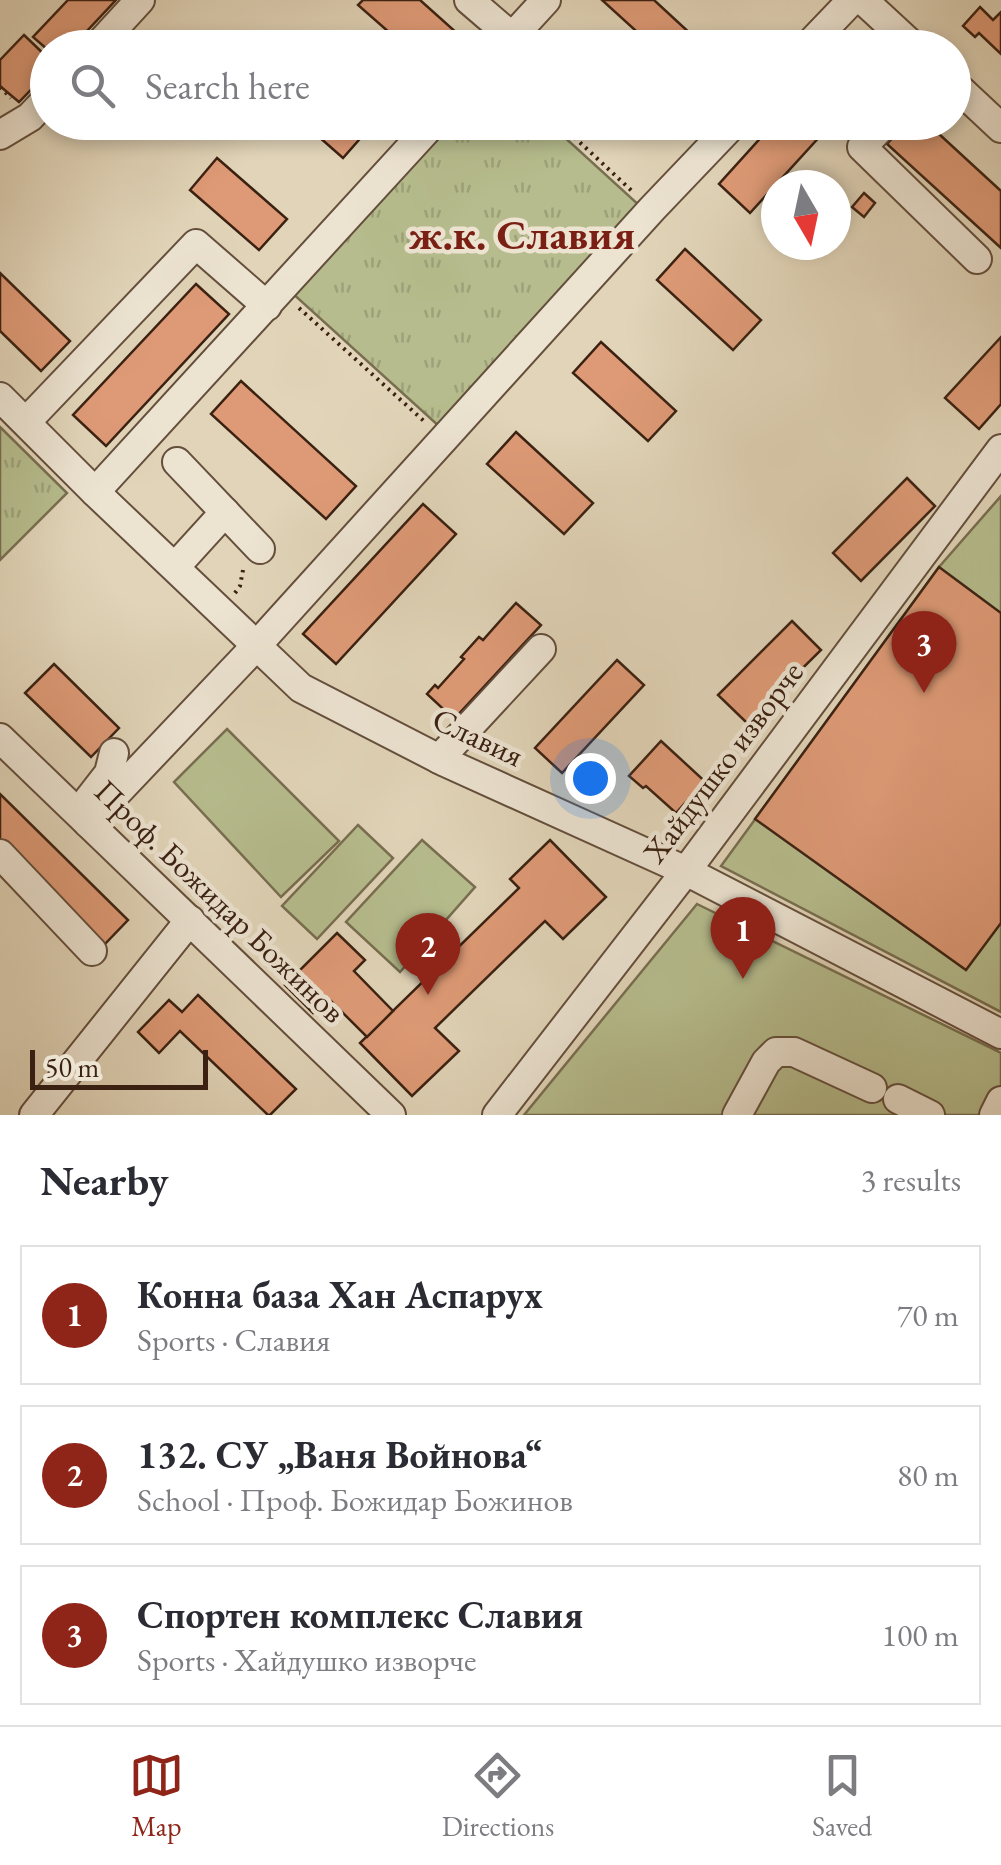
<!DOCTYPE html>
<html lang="en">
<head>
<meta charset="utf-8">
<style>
  body { margin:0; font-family:"EB Garamond",serif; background:#f7f7f7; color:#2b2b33 }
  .compass { position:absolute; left:761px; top:170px; width:90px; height:90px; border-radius:50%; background:#fff; box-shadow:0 5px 15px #0003; rotate:171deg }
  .scale { position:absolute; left:30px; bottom:25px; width:178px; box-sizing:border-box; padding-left:10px; border:5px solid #3b2112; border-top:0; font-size:28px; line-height:35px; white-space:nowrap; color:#3b2112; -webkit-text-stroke:8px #ece3d1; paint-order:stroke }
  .you { position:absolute; left:590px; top:778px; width:35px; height:35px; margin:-25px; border:8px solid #fff; border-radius:50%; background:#1a73e8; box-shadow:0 0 0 15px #1a73e833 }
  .badge { display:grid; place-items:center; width:65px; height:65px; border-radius:50%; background:#8f2418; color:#fff; font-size:32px; font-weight:700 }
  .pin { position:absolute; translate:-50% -82px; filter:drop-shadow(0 2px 5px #0008) }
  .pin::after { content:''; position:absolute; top:52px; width:35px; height:30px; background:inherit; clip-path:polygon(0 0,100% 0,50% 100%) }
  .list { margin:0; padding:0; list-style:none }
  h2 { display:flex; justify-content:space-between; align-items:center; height:130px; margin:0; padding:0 40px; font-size:42px }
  h2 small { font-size:32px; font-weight:400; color:#7c7c81 }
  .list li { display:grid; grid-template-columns:65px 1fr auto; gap:30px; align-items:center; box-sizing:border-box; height:140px; margin:0 20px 20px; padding:0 20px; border:2px solid #e1e1e2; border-radius:0px }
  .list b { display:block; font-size:38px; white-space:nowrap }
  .list p { margin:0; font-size:32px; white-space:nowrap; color:#7c7c81 }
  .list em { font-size:32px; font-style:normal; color:#7c7c81 }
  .icon { flex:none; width:55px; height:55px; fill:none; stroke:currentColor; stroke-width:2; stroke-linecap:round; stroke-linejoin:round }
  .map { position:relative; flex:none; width:1001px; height:1115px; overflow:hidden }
  .search { position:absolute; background:#fff; box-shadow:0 5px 15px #0003; left:30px; right:30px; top:30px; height:110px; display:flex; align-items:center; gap:25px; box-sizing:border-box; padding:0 35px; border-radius:55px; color:#7c7c81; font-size:38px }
  .sheet { height:610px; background:#fff }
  nav { display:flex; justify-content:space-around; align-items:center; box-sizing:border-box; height:140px; border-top:2px solid #e1e1e2; background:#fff; font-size:28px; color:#7c7c81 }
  nav a { display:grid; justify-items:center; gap:5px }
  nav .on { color:#8f2418 }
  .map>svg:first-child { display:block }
  .park { fill:url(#park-tufts); stroke:#786e50; stroke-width:2.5 }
  .pitch { fill:#b6bc8d; stroke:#786e50; stroke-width:2.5 }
  .building { fill:#de9a76; stroke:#3b2112; stroke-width:2.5 }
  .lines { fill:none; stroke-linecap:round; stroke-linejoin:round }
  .minor-casing { stroke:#644e3c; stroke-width:32 }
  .path { stroke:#3b2112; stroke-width:4; stroke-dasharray:2.5 5; stroke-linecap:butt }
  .minor { stroke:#ece3d1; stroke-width:28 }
  .labels { text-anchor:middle; stroke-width:9; stroke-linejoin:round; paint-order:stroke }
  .street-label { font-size:32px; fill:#3b2112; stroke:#ece3d1 }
  .district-label { font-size:42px; font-weight:bold; fill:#7a1f14; stroke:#ece3d1 }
</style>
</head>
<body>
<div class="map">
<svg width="1001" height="1115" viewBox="0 0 1001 1115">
  <defs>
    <pattern id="park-tufts" width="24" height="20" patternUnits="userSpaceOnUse" patternTransform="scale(2.5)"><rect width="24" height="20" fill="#b6bc8d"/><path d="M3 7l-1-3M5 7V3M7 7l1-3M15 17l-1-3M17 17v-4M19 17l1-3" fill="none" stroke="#9da179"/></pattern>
  </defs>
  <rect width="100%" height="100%" fill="#e1d4b8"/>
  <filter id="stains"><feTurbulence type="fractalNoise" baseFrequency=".002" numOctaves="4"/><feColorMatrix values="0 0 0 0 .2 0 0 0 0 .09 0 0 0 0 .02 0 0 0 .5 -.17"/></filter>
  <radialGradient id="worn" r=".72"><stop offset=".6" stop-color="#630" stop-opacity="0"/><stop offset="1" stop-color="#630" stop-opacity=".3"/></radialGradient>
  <!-- park -->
  <g class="park">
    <path d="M443,123h106l91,83 -199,222 -150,-136z"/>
    <path d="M0,427l67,66 -67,67z"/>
  </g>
  <!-- pitch -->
  <g class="pitch">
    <path d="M1001,496v516l-280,-146 218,-299z"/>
    <path d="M227,729l112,112 -58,56 -107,-115z"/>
    <path d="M358,825l35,33 -76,81 -35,-33z"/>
    <path d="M422,840l53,47 -75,85 -54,-50z"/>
    <path d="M697,904l304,149v48l-7,14h-470z"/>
  </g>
  <!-- building -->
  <g class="building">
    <path d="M68,0h48l-45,48h-23v2l-15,-13z"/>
    <path d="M363,0h57l38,34 -13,14h-38l-49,-43z"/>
    <path d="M602,0h52l52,48h-69l8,-9z"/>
    <path d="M980,7l13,13 8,-8v42l-22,-21 -4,4 -12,-11z"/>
    <path d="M24,35l24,23v14l-29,30 -19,-16v-26z"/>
    <path d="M302,122h67l3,3 -29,33z"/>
    <path d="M775,122h58l-83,91 -31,-29z"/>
    <path d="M907,122h19l75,69v57l-114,-104z"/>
    <path d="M217,158l70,61 -28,31 -69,-60z"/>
    <path d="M864,193l11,10 -11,14 -12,-10z"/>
    <path d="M685,249l76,71 -28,30 -76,-70z"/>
    <path d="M0,273l70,68 -29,30 -41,-40z"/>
    <path d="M196,284l33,30 -123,132 -33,-31z"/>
    <path d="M1001,337v67l-22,25 -34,-31z"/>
    <path d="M601,342l75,69 -28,30 -75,-68z"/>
    <path d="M241,381l115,105 -30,33 -115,-105z"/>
    <path d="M516,432l77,71 -29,31 -77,-70z"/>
    <path d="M907,478l28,28 -74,75 -28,-28z"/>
    <path d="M423,504l33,30 -120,130 -33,-30z"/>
    <path d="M939,567l62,46v310l-35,47 -211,-151z"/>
    <path d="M516,603l25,22 -87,94 -27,-25 8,-9 3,3 26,-29 -3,-2 18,-20 4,3z"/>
    <path d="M792,621l29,29 -74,73 -29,-28z"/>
    <path d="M617,660l27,25 -82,88 -27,-25z"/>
    <path d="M54,664l65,64 -28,29 -66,-64z"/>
    <path d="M661,741l50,46 -17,19 -7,-5 -11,12 -30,-27 -3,2 -14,-12z"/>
    <path d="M0,794l128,126 -25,26 -103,-102z"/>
    <path d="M550,840l56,57 -43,42 -18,-18 -110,107 24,23 -47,45 -52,-53 159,-155 -9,-9z"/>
    <path d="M337,933l28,27 -11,11 39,40 -26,26 -39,-39 -15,15 -28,-28z"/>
    <path d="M198,995l98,94 -26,26h-2l-88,-84 -21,22 -21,-21 31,-32 13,12z"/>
  </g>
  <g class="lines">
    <defs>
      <g id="minor">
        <path d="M469,0l43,37"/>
        <path d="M863,0l52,48"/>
        <path d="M96,48l44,-48"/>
        <path d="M502,48l44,-48"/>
        <path d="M806,48l46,-48"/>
        <path d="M954,84l47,44"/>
        <path d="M886,122l-24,25 115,112"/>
        <path d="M0,135l30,-18 18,-19"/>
        <path d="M0,397l95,95 206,196 144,74 241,109 315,163"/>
        <path d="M26,422l170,-178 71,62"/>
        <path d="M177,462l83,87"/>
        <path d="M95,492l339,-370"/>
        <path d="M175,567l50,-55"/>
        <path d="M0,738l391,377"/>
        <path d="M439,759l102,-110"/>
        <path d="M88,800l21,-27 5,-20"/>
        <path d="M88,823l169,-178 395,-436 83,-87"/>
        <path d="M0,854l92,97"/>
        <path d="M898,1099l32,16"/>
        <path d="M34,1115l156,-195"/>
        <path d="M497,1115l189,-244 315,-422"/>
        <path d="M737,1115l29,-53 10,-10h18l78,36"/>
        <path d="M994,1115l7,-14"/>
      </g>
    </defs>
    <!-- minor casing -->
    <use href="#minor" class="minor-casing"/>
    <!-- path -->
    <g class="path">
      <path d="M0,87l11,11"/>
      <path d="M558,122l75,70"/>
      <path d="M299,308l126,114"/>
      <path d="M235,593l5,-7 3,-16"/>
    </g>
    <!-- minor -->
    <use href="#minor" class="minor"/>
  </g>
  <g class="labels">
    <!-- street labels -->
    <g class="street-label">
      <text transform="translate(478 737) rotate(25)" y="11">Славия</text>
      <text transform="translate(723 762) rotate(-53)" y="11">Хайдушко изворче</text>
      <text transform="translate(220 901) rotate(44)" y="11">Проф. Божидар Божинов</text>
    </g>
    <!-- district labels -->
    <g class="district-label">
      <text x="522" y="249">ж.к. Славия</text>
    </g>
  </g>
  <rect width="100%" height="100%" filter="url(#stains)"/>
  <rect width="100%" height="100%" fill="url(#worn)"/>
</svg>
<svg class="compass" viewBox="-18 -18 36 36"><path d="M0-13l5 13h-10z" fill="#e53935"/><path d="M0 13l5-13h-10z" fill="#7c7c81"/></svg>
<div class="scale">50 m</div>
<div class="you"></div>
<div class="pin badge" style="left:743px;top:979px">1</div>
<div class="pin badge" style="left:428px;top:995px">2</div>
<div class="pin badge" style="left:924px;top:693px">3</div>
<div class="search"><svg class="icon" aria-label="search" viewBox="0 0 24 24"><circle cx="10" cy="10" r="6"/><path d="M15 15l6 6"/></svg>Search here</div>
</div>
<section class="sheet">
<h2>Nearby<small>3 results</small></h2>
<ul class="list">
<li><span class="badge">1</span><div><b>Конна база Хан Аспарух</b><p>Sports · Славия</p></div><em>70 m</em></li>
<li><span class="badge">2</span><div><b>132. СУ „Ваня Войнова“</b><p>School · Проф. Божидар Божинов</p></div><em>80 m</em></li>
<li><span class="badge">3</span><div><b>Спортен комплекс Славия</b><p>Sports · Хайдушко изворче</p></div><em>100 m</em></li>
</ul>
</section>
<nav>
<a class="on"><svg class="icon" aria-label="map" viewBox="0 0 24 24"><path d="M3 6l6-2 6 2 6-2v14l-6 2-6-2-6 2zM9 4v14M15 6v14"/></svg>Map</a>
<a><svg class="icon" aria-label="directions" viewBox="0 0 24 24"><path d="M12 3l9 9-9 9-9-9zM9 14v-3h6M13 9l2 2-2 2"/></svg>Directions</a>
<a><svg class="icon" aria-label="saved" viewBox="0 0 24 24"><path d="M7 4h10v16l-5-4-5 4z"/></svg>Saved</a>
</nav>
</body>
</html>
